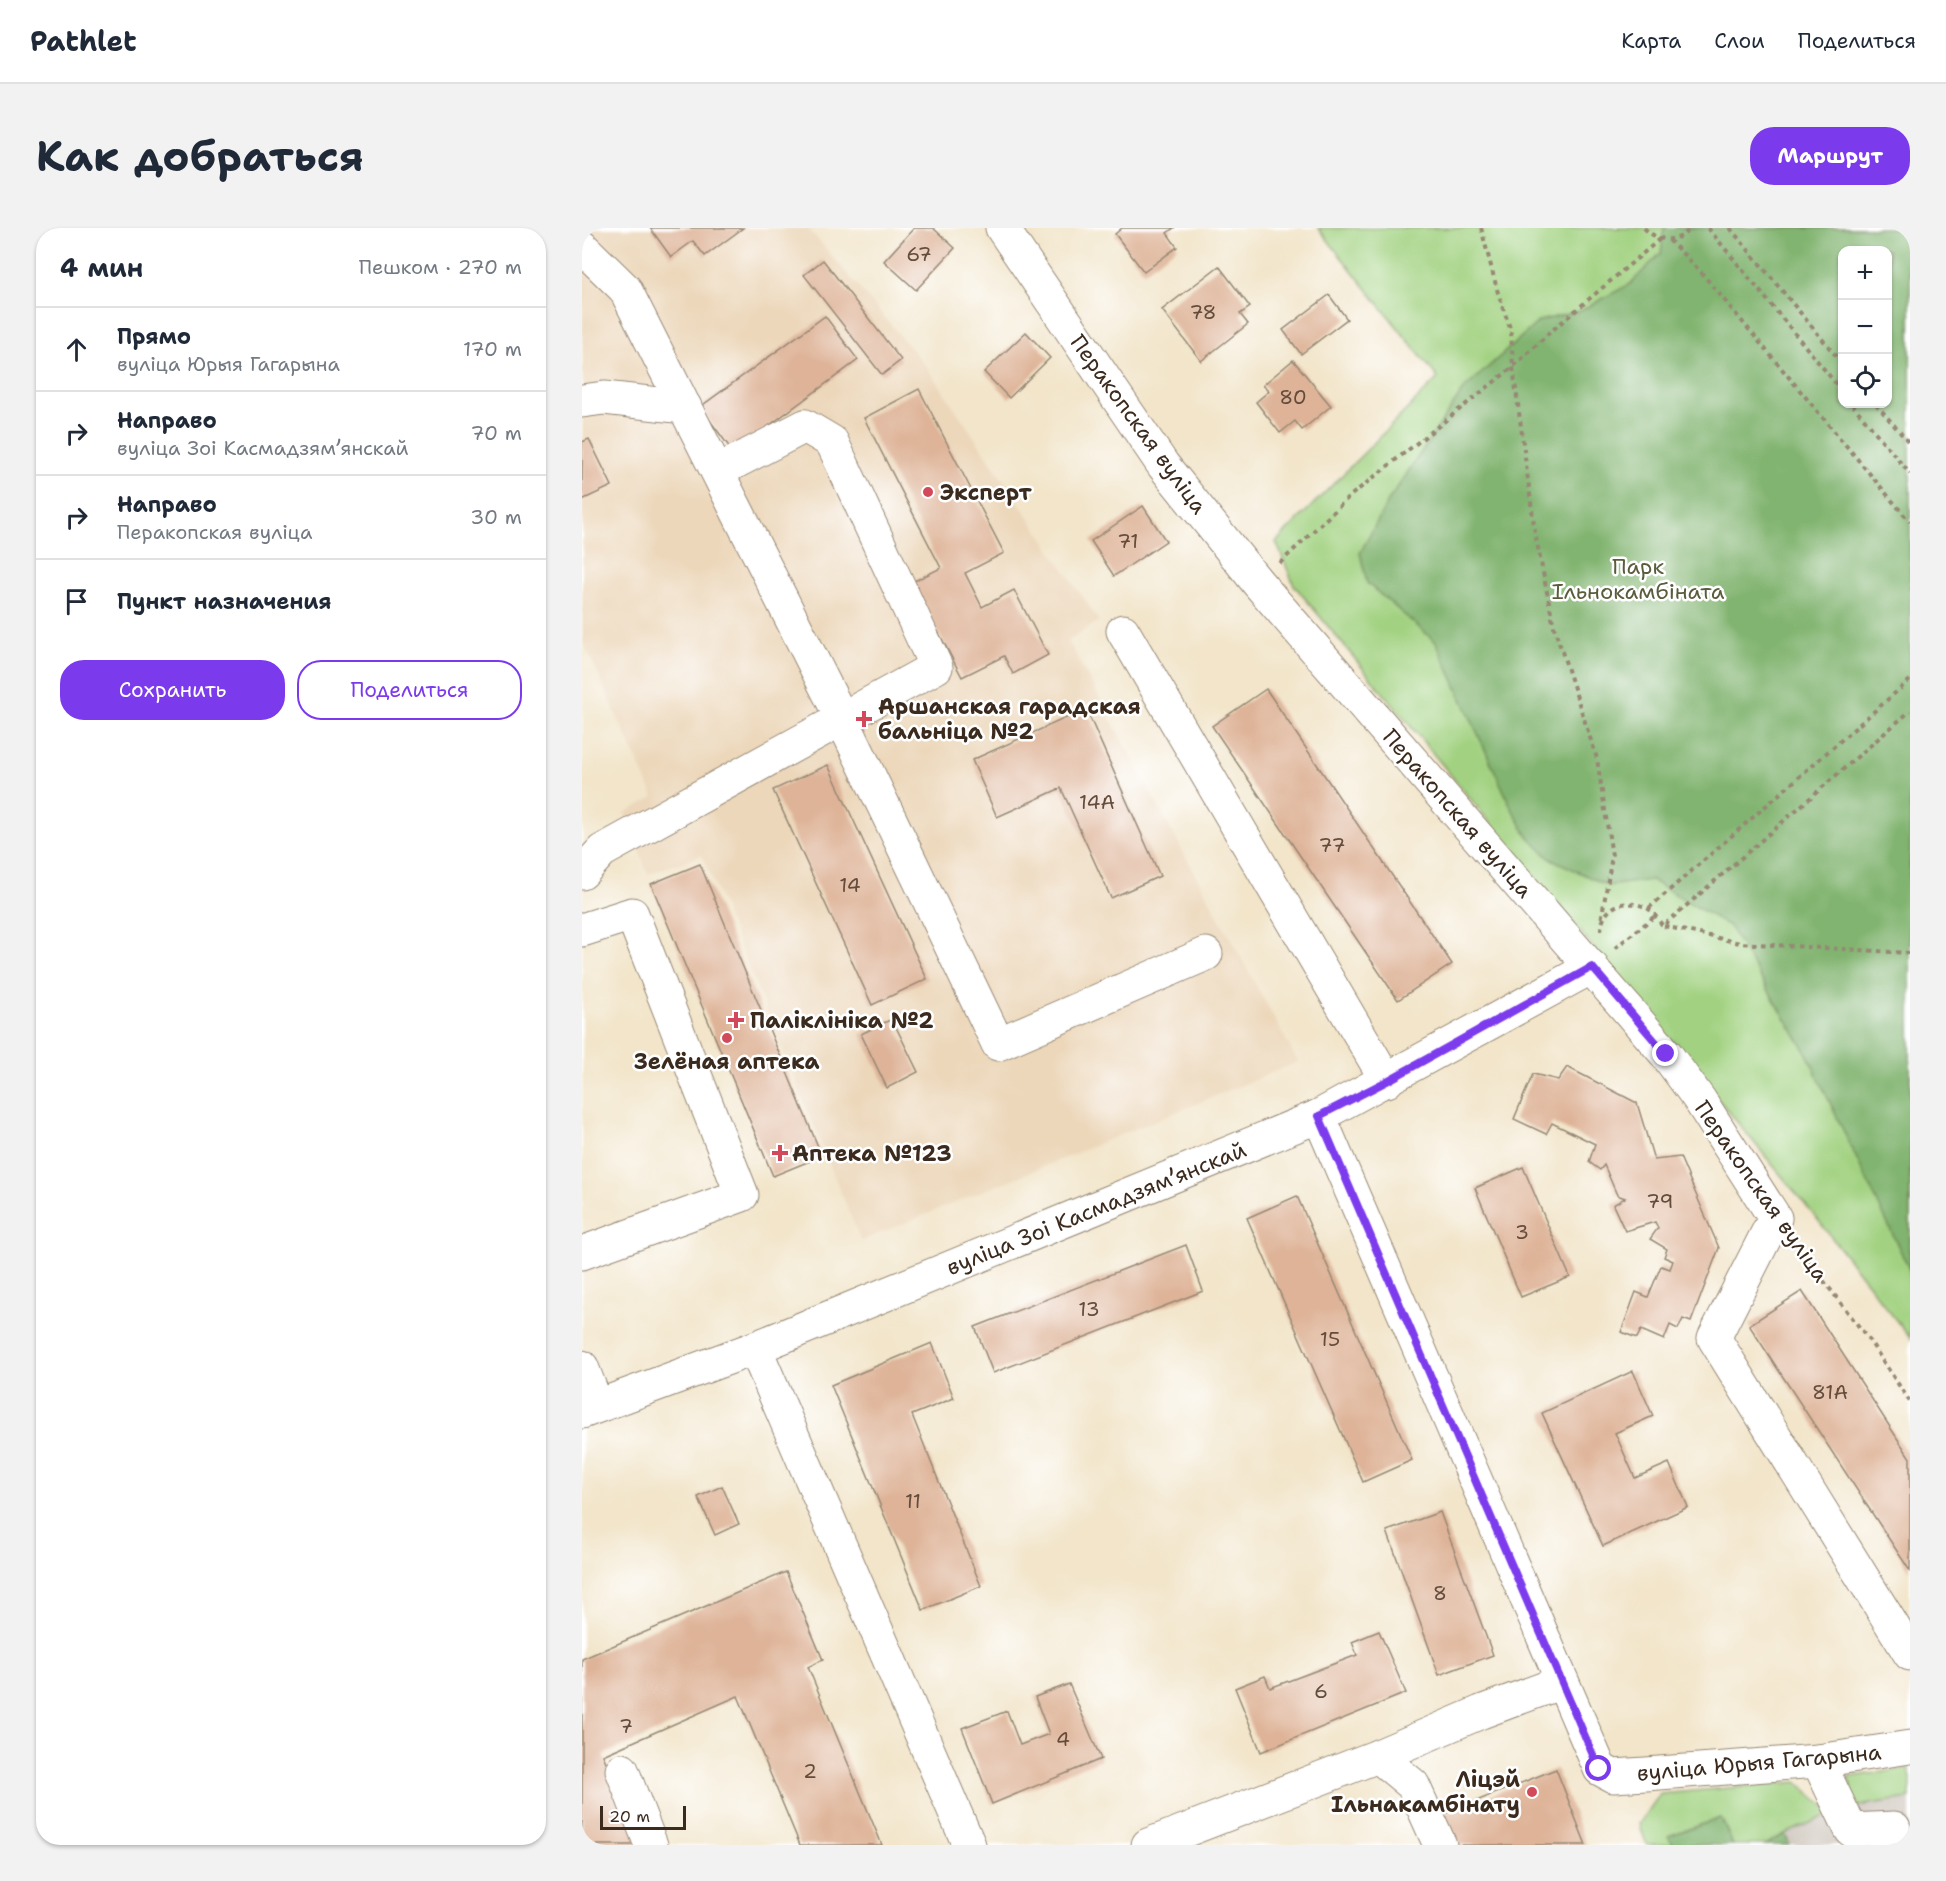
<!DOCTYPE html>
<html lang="ru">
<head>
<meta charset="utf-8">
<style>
  body { margin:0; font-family:"Shantell Sans",sans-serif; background:#f2f2f3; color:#1f2937 }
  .controls { position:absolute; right:18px; top:18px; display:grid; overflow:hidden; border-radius:12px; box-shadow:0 2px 4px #0004 }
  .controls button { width:54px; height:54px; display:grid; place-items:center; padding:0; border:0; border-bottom:2px solid #e0e1e3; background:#fff; color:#1f2937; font:30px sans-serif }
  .scale { position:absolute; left:18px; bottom:15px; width:86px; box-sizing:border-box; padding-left:6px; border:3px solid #3b2a1e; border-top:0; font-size:16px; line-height:21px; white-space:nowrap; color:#3b2a1e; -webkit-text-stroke:4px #fff; paint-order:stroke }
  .stop { position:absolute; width:18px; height:18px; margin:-14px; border:4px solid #7c3aed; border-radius:50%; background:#fff }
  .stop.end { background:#7c3aed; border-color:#fff; box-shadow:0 2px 6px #0008 }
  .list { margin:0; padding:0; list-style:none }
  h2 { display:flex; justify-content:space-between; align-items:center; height:78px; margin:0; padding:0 24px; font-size:26px }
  h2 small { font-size:20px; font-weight:400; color:#747a83 }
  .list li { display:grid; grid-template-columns:39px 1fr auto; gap:18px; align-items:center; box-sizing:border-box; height:84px; padding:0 24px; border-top:2px solid #e0e1e3 }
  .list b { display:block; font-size:22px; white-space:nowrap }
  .list p { margin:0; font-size:20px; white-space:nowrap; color:#747a83 }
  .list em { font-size:20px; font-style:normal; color:#747a83 }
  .actions { display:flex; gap:12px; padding:18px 24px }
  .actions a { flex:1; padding:14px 0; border:2px solid #7c3aed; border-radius:24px; text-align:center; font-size:21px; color:#7c3aed }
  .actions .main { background:#7c3aed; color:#fff }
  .icon { flex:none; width:33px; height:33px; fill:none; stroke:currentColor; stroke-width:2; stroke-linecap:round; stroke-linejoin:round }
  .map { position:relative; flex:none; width:1328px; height:1617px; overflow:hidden; border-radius:24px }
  header { display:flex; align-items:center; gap:36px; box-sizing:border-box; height:84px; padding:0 30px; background:#fff; border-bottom:2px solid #e0e1e3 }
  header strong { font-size:28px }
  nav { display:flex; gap:33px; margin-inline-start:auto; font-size:21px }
  .intro { display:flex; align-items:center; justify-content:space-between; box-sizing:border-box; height:144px; padding:0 36px }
  h1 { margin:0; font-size:42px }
  .button { padding:15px 27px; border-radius:24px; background:#7c3aed; color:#fff; font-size:21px; font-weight:700 }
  main { display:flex; gap:36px; padding:0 36px }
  aside { flex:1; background:#fff; border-radius:24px; box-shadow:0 2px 4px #0004 }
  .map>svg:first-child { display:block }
  .built { fill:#ecd7ba }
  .industrial { fill:#cbc2b8 }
  .green { fill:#a2d281; stroke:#6e7e50; stroke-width:1.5; fill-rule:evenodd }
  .forest { fill:#81b46f; stroke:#5e6f46; stroke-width:1.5; fill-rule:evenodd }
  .building { fill:#deb397 }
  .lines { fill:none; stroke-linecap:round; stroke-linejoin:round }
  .minor-casing { stroke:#968874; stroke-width:35 }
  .path { stroke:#968874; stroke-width:4; stroke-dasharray:4.5 4.5; stroke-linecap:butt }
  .minor { stroke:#fff; stroke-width:33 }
  .route { stroke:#7c3aed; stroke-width:8 }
  .poi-dot { fill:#d1495b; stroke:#fff; stroke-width:2 }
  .labels { text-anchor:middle; stroke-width:5; stroke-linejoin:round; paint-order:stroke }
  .number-label { font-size:20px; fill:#644c3c }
  .street-label { font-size:22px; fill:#3b2a1e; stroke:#fff }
  .poi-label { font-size:22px; font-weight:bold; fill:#3b2a1e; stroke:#fff; text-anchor:start }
  .park-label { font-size:22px; fill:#5a5c3c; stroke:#fff }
</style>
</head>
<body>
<header>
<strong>Pathlet</strong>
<nav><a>Карта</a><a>Слои</a><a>Поделиться</a></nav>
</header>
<div class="intro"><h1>Как добраться</h1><a class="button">Маршрут</a></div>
<main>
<aside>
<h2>4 мин<small>Пешком · 270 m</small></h2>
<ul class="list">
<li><svg class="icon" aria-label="ahead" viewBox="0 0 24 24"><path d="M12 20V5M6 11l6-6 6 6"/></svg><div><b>Прямо</b><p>вуліца Юрыя Гагарына</p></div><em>170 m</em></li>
<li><svg class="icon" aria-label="right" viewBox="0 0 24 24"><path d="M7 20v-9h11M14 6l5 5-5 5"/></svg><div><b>Направо</b><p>вуліца Зоі Касмадзямʼянскай</p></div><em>70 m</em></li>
<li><svg class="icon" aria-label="right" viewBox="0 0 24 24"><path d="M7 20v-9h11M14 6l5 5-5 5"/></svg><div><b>Направо</b><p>Перакопская вуліца</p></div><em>30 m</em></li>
<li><svg class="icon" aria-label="arrive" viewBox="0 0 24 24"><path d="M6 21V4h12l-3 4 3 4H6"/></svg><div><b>Пункт назначения</b></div></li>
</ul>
<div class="actions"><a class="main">Сохранить</a><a>Поделиться</a></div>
</aside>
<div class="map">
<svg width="1328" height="1617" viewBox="0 0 1328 1617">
  <rect width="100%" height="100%" fill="#fff"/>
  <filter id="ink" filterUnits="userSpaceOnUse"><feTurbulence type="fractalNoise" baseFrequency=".0167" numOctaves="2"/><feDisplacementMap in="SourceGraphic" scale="12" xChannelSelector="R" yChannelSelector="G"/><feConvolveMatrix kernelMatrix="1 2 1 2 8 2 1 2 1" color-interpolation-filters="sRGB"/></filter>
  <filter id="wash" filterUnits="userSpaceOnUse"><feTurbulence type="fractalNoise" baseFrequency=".008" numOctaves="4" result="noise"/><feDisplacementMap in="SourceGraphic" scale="24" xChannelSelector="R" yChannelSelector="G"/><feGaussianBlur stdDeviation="1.35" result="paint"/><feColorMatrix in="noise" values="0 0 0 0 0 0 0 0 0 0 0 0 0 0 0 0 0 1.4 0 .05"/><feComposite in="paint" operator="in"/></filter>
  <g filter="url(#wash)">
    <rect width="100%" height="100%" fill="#f2e5ca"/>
    <!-- built -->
    <path class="built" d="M0,0h68l21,29 22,-16 12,15 38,-28h65l118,138 173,255 -31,20 230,421 -437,179 -159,-386 -54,19 -23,-61 29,-16 -72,-158z"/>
    <!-- industrial -->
    <path class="industrial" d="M1328,1570v47h-120l-5,-11 65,-27z"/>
    <!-- green -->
    <g class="green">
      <path d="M736,0h592v1110l-92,-118 -524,-635 -18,-43 162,-164zM1260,22h46v154h-46z"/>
      <path d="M1328,1540v30l-60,9 -1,-30z"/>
      <path d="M1215,1554l36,31 -48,21 -20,11h-32l-12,-27 -52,18 5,9h-27l-8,-21 21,-30z"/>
    </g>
    <!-- forest -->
    <g class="forest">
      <path d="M1082,0h246v1043l-105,-221 -76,-124 -78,-46 -43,6 -59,-28 -22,-23 -15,-26 -76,-167 -69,-59 -7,-30 29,-53 74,-110 76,-69 41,-10 50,-27 31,-31zM1306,22v154h-46v-154z"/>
      <path d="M1139,1590l12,27h-59l-6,-9z"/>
      <path d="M1203,1606l5,11h-25z"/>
    </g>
    <g id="blocks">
      <!-- building -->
      <g class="building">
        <path d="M68,0h93l-38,28 -12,-15 -22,16z"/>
        <path d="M332,0h19l22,20 -39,42 -32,-29z"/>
        <path d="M540,0h52l-7,5 10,14 -33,25 -29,-38z"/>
        <path d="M241,32l78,100 -19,15 -78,-100z"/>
        <path d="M637,38l31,41 -10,7 8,10 -47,37 -39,-51z"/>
        <path d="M747,67l18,24 -46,35 -18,-24z"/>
        <path d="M243,88l33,44 -125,92 -33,-45z"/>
        <path d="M444,104l24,26 -41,40 -25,-26z"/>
        <path d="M711,132l38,46 -29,24 -7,-9 -15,12 -24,-31 13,-11 -6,-6z"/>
        <path d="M337,161l85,164 -39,20 17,34 32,-17 34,65 -35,19 -9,-18 -42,21 -50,-95 29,-14 -77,-150z"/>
        <path d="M7,211l23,47 -30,14v-58z"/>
        <path d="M561,278l23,35 -52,35 -23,-35z"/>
        <path d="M684,461l186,275 -54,36 -186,-274z"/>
        <path d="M504,481l74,167 -49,22 -50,-110 -64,29 -25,-57z"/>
        <path d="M246,537l99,214 -55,26 -99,-215z"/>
        <path d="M118,636l122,292 -49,20 -122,-292z"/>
        <path d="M310,791l26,53 -31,16 -26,-54z"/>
        <path d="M985,839l70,36 17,57 26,-3 39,91 -28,74 -8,-3 -5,10 -8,-4 -6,15 -23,-10 -4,8 -16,-6 15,-40 12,5 13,-31 9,3 3,-8 -9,-4 3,-8 -17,-10 8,-11 -3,-6 -30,9 -12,-26 12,-7 -8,-3 -13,-30 -4,5 -11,-8 6,-18 -43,-21 -6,11 -32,-15 19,-45 25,6z"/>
        <path d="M941,939l47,110 -49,20 -46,-109z"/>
        <path d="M715,968l115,264 -49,22 -116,-264z"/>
        <path d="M604,1017l17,46 -210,82 -18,-46z"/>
        <path d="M1220,1063l108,167v113l-161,-246z"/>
        <path d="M350,1115l22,55 -42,17 69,171 -58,24 -92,-225z"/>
        <path d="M1051,1143l20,45 -38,17 20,45 34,-15 19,44 -85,39 -61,-133z"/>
        <path d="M140,1258l17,38 -24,11 -17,-38z"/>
        <path d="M858,1284l53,143 -54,20 -52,-144z"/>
        <path d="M204,1344l37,88 -15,7 74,178h-82l-62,-149 -135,59 38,90h-59v-186z"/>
        <path d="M797,1403l27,62 -145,59 -26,-64 30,-12 5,12 87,-33 -5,-13z"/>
        <path d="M487,1456l32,75 -109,45 -30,-76 45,-17 13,34 29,-11 -14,-37z"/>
        <path d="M974,1541l30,76h-130l-12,-31z"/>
      </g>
    </g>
  </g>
  <g filter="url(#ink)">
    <use href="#blocks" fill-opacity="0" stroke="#968874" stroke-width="1.5"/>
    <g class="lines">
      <defs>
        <g id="minor">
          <path d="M420,0l161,237 95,118 408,471 33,45 76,119 -61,120 196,316"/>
          <path d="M0,19l43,42 217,430 156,325 208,-90"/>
          <path d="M0,173l22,-3 81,9"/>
          <path d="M541,403l264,450"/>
          <path d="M0,645l20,-22 334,-184 -104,-225 -27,-16 -87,45"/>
          <path d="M0,702l50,-16 110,281 -160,58"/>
          <path d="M737,888l281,653 13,7 33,-2 172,-13 92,-14"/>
          <path d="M173,1120l214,497"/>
          <path d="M0,1139l15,39"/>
          <path d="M0,1184l173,-64 564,-232 273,-149"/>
          <path d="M796,1528l35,29 27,60"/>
          <path d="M1236,1533l33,69 43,-2"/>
          <path d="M40,1542l29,75"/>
          <path d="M566,1617l230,-89 103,-44 81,-30"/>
        </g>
      </defs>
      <!-- minor casing -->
      <use href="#minor" class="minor-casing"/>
      <!-- path -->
      <g class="path">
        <path d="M899,0l17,65 13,38 2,36 22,166 19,94 43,132 15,97 -11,65"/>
        <path d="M1062,0c14,14 33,16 47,0"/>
        <path d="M1126,0l134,163"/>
        <path d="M1148,0l112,135"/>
        <path d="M1327,0h1"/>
        <path d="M1087,12l31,31 210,251"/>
        <path d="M1270,176l58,70"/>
        <path d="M1294,176l34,40"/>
        <path d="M698,335l70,-67 163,-129 36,-34 111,-94"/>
        <path d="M1067,680l261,-228"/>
        <path d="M1082,698l76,17 170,10"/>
        <path d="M1019,703c1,-25 24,-34 46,-23 6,3 11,12 16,18l247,-215"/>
        <path d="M1033,720l40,-32"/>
        <path d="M1214,1017l71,92 43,65"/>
      </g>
      <!-- minor -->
      <use href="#minor" class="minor"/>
    </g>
  </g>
  <g class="lines" filter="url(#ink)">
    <!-- route -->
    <path class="route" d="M1017,1541l-280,-653 68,-35 205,-114 74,87"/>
  </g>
  <!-- markers -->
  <g class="poi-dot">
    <circle cx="346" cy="264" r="6"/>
    <path d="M279 482h6v6h6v6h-6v6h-6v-6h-6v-6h6z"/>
    <path d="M151 783h6v6h6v6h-6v6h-6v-6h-6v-6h6z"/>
    <circle cx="145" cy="810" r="6"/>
    <path d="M195 916h6v6h6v6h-6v6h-6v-6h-6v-6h6z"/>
    <circle cx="950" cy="1564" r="6"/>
  </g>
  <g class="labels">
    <!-- number labels -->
    <g class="number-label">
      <text x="337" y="33">67</text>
      <text x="621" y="91">78</text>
      <text x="711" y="176">80</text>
      <text x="546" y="320">71</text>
      <text x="515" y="581">14А</text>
      <text x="750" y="624">77</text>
      <text x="268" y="664">14</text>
      <text x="1078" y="980">79</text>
      <text x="940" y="1011">3</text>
      <text x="507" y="1088">13</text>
      <text x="748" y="1118">15</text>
      <text x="1248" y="1171">81А</text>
      <text x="331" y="1280">11</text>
      <text x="858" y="1372">8</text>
      <text x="739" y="1470">6</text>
      <text x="44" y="1505">7</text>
      <text x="481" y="1518">4</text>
      <text x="228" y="1550">2</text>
    </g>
    <!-- street labels -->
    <g class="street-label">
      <text transform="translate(557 196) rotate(54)" y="8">Перакопская вуліца</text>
      <text transform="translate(876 585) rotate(49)" y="8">Перакопская вуліца</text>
      <text transform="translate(1180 963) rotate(55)" y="8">Перакопская вуліца</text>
      <text transform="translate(514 980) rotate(-22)" y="8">вуліца Зоі Касмадзямʼянскай</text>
      <text transform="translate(1177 1534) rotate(-5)" y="8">вуліца Юрыя Гагарына</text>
    </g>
    <!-- poi labels -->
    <g class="poi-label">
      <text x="358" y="272">Эксперт</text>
      <text x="296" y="486">Аршанская гарадская<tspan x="296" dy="25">бальніца №2</tspan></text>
      <text x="168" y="800">Паліклініка №2</text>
      <text x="145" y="841" text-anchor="middle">Зелёная аптека</text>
      <text x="210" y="933">Аптека №123</text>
      <text x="938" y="1559" text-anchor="end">Ліцэй<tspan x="938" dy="25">Ільнакамбінату</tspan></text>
    </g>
    <!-- park labels -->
    <g class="park-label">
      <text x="1056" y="346">Парк<tspan x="1056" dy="25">Ільнокамбіната</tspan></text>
    </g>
  </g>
</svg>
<div class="controls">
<button>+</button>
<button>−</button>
<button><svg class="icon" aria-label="locate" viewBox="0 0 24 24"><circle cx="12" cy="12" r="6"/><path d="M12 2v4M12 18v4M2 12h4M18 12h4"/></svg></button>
</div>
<div class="scale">20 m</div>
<div class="stop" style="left:1017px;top:1541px"></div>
<div class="stop end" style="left:1084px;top:826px"></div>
</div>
</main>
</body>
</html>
